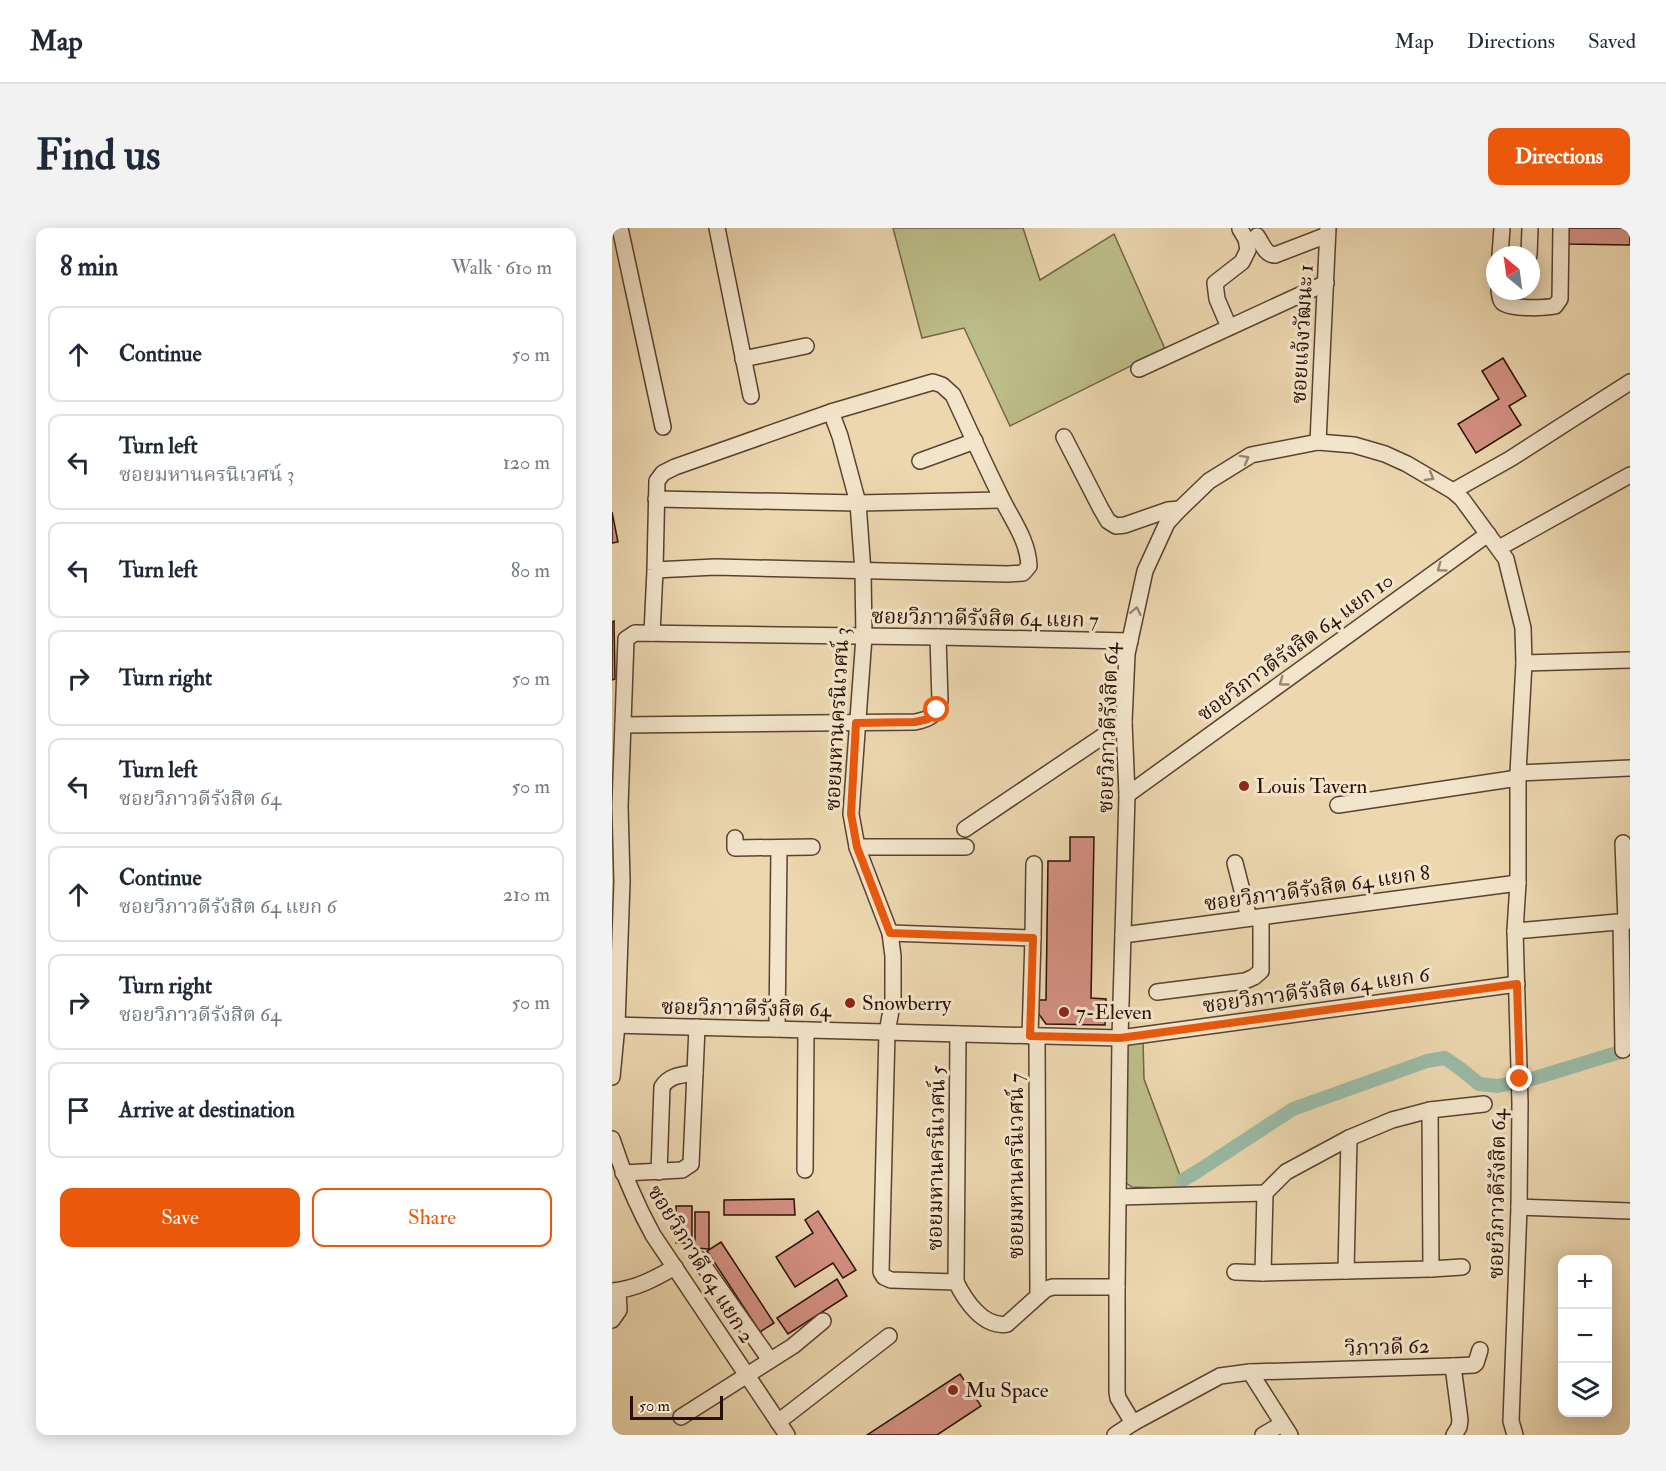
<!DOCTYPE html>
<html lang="en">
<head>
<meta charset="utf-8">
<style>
  body { margin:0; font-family:"IM FELL Double Pica","Noto Serif Thai",serif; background:#f2f2f3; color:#1f2937 }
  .controls { position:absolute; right:18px; bottom:18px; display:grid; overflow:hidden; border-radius:12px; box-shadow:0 3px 15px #0003 }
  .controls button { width:54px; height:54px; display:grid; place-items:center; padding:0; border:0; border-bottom:2px solid #e0e1e3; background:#fff; color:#1f2937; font:30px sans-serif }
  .compass { position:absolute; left:874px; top:18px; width:54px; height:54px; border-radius:50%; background:#fff; box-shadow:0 3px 15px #0003; rotate:331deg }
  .scale { position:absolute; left:18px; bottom:15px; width:93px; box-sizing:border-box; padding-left:6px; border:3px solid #291006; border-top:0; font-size:16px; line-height:21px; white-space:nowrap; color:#291006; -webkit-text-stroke:4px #f3e5cb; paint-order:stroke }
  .stop { position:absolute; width:18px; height:18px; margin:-14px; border:4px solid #ea580c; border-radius:50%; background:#fff }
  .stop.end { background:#ea580c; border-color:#fff; box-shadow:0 2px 6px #0008 }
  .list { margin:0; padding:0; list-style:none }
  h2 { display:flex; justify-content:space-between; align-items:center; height:78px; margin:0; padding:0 24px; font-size:26px }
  h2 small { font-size:20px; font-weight:400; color:#747a83 }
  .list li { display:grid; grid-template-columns:39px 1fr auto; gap:18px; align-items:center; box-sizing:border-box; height:96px; margin:0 12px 12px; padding:0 12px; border:2px solid #e0e1e3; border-radius:12px }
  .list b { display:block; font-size:22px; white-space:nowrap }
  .list p { margin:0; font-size:20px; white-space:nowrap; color:#747a83 }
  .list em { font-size:20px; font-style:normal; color:#747a83 }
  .actions { display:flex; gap:12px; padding:18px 24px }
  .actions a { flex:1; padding:14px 0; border:2px solid #ea580c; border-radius:12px; text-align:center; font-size:21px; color:#ea580c }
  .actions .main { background:#ea580c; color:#fff }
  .icon { flex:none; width:33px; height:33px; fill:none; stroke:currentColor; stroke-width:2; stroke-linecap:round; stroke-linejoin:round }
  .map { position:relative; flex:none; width:1018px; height:1207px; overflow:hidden; border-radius:12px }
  header { display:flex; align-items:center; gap:36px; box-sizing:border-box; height:84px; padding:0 30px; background:#fff; border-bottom:2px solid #e0e1e3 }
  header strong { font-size:28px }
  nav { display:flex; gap:33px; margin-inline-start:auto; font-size:21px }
  .intro { display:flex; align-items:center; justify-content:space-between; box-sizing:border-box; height:144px; padding:0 36px }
  h1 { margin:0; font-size:42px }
  .button { padding:15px 27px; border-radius:12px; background:#ea580c; color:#fff; font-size:21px; font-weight:700 }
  main { display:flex; gap:36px; padding:0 36px }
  aside { flex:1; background:#fff; border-radius:12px; box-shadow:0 3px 15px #0003 }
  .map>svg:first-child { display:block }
  .green { fill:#bcbd88; stroke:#726647; stroke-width:1.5 }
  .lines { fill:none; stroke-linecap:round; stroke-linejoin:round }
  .canal { stroke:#9abaa6; stroke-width:14 }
  .building { fill:#d49082; stroke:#291006; stroke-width:1.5 }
  .minor-casing { stroke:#5a4230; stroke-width:18 }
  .minor { stroke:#f3e5cb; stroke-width:15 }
  .oneway { stroke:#988572 }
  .route { stroke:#ea580c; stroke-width:8 }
  .poi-dot { fill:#8f2418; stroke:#f3e5cb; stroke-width:2 }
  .labels { text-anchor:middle; stroke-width:6; stroke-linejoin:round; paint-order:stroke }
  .street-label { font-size:21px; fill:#291006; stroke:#f3e5cb }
  .poi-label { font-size:21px; fill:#291006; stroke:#f3e5cb; text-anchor:start }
</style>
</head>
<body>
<header>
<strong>Map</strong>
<nav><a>Map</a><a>Directions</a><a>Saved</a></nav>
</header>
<div class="intro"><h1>Find us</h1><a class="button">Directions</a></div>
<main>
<aside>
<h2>8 min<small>Walk · 610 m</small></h2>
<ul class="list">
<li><svg class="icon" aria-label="ahead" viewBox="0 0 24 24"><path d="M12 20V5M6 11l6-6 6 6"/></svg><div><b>Continue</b></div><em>50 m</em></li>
<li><svg class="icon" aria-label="left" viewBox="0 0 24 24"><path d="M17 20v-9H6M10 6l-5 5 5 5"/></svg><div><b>Turn left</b><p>ซอยมหานครนิเวศน์ 3</p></div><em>120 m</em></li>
<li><svg class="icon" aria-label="left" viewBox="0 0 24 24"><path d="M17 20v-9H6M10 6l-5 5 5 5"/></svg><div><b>Turn left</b></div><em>80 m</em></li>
<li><svg class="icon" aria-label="right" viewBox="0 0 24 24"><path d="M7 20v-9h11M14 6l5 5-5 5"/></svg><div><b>Turn right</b></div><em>50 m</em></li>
<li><svg class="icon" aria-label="left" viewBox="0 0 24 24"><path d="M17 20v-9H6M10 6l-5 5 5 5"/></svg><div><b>Turn left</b><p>ซอยวิภาวดีรังสิต 64</p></div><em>50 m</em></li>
<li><svg class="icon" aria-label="ahead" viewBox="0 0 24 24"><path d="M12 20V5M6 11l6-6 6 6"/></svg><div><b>Continue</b><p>ซอยวิภาวดีรังสิต 64 แยก 6</p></div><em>210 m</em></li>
<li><svg class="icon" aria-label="right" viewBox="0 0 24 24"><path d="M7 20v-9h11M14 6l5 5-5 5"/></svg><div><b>Turn right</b><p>ซอยวิภาวดีรังสิต 64</p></div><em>50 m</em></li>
<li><svg class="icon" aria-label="arrive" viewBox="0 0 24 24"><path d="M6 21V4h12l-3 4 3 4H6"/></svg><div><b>Arrive at destination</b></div></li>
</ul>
<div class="actions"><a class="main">Save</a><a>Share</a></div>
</aside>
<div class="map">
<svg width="1018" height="1207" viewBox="0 0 1018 1207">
  <rect width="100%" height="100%" fill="#ecd7af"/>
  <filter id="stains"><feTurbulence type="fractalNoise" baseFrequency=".00333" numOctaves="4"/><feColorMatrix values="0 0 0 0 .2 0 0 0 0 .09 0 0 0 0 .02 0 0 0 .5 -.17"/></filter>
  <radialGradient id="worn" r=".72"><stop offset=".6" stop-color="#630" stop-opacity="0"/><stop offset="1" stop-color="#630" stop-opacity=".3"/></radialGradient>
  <!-- green -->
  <g class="green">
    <path d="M281,0h130l17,52 74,-46 51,115 -155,77 -46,-98 -42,10z"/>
    <path d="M531,812l1,39 41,110 -53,-2 -6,-4 1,-141z"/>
  </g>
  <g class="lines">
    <!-- canal -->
    <path class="canal" d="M571,952l15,-9 95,-62 134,-48 18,-3 17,12 17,14 19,2 37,-8 95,-29"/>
  </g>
  <!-- building -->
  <g class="building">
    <path d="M954,0h64v17l-64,-1z"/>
    <path d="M891,130l23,38 -17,10 12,19 -45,28 -18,-29 41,-25 -17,-28z"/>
    <path d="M0,284l6,30 -6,1z"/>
    <path d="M2,393l1,58 -3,1v-58z"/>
    <path d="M458,609h24l-3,161 15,1 -1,26 -59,-1 -8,-11 1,-13h7l2,-139h22z"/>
    <path d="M182,971l1,16h-71v-15z"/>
    <rect x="64" y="978" width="16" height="37"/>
    <path d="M206,983l38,59 -13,8 -10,-15 -38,24 -19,-30 37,-24 -8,-13z"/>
    <path d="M83,984h14v37l-14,-1z"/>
    <path d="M109,1014l53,81 -14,9 -53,-81z"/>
    <path d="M225,1051l10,17 -59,38 -11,-16z"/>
    <path d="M348,1146l21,32 -44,29h-70z"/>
  </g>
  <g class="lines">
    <defs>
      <g id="minor">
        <path d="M8,0l43,199"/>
        <path d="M105,0l34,168"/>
        <path d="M645,8c5,7 8,19 18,19l52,-20"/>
        <path d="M888,27l2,-27"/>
        <path d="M917,27l1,-27"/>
        <path d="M887,63c1,5 1,11 6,13 9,5 40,4 50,2l5,-7 1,-71"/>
        <path d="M617,99l-12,-28 -2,-16 27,-21 6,-12 -2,-11 -6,-10"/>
        <path d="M131,131l63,-13"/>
        <path d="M527,141l187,-86"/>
        <path d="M219,184l9,24 18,67 5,69 1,65 -13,177 6,33 33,86 3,23v44l-6,32 -6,240 3,5 7,3 65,2c9,18 27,46 51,42l39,-35 7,-2h64"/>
        <path d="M452,209l37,72 7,12 8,5 9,-1 43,-15 12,-1"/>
        <path d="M706,214l10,-214"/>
        <path d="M308,233l55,-20"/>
        <path d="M841,263l57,-32 120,-77"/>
        <path d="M44,271l202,4 144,-3"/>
        <path d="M887,320l131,-73"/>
        <path d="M40,405l3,-63 2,-89 6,-8 12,-6 156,-55 102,-30 9,3 11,10c16,34 31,68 48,102 11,23 27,43 28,69l-6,7 -15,1 -293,-7 -60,3"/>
        <path d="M912,435l106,-3"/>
        <path d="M11,497l292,-3c15,-3 20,-6 25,-21l-2,-64"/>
        <path d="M906,545l112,-5"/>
        <path d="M515,567l361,-261"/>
        <path d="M726,577l180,-27"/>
        <path d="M353,601l159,-107"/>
        <path d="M123,610v10l77,-1"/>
        <path d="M1011,615l3,78"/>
        <path d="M245,619h109"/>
        <path d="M623,635l14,55"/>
        <path d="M1009,694l2,128"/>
        <path d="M903,703l114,-10"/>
        <path d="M278,705l143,5 -3,98"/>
        <path d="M511,707l395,-52"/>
        <path d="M421,710l1,-74"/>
        <path d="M545,764l88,-11 9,-4 7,-6v-54"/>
        <path d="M0,797l508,13 397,-54"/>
        <path d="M165,801l2,-181"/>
        <path d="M425,808l1,260"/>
        <path d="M0,849l5,-52 5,-144 -2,-75 6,-167 9,-6 303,4 192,4"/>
        <path d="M818,882l1,159"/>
        <path d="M0,911c11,34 24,65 41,96l134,200"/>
        <path d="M193,942l1,-140"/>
        <path d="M47,944l3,-85c7,-12 20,-12 33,-14"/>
        <path d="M11,945l59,-3 9,-6 6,-137"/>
        <path d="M653,965l-2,80 168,-4 31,-2"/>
        <path d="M507,969l146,-4 21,-21 63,-34 43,-18 38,-10 54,-6"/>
        <path d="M907,979l111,4"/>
        <path d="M87,1031l71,101"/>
        <path d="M734,1043l3,-133"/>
        <path d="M623,1044l28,1"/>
        <path d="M344,1054l2,-248"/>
        <path d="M0,1063c24,-2 42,-12 63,-24"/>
        <path d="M0,1092l7,-10 -1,-19"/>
        <path d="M841,1138l21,-1 2,-2 4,-13"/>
        <path d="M638,1144l40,63"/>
        <path d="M69,1189l112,-71 30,-25"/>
        <path d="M166,1194l111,-86"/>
        <path d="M521,1195l-15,-25 -1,-6v-105l3,-249 7,-243 -3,-73 3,-68 18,-83 22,-48 13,-14 29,-28 42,-26 67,-13 36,3 31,9 22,10 46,27 9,8 44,60 17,69 1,35 -6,110v110l-3,48 5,172 -1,104 -8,214 4,14"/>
        <path d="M503,1207l18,-12 87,-47 30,-4 203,-6 7,54 -1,7 -5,8"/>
        <path d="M651,1207l19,-11"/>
      </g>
    </defs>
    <!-- minor casing -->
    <use href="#minor" class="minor-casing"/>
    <!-- minor -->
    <use href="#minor" class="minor"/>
  </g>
  <!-- one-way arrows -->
  <defs><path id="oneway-chevron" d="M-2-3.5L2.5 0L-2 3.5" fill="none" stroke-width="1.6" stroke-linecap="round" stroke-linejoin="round" transform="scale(1.5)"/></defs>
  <g class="oneway">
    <use href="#oneway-chevron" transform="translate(633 231) rotate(-29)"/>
    <use href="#oneway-chevron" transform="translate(818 249) rotate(30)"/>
    <use href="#oneway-chevron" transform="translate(829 340) rotate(144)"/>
    <use href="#oneway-chevron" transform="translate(524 383) rotate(-78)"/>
    <use href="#oneway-chevron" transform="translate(671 454) rotate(144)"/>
  </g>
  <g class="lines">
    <!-- route -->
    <path class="route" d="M325,482l-9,9 -13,3 -59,1 -5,91 6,33 33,86 143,5 -3,98 90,2 397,-54 3,95"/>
  </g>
  <!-- markers -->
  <g class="poi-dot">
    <circle cx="632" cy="558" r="6"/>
    <circle cx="238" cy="775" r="6"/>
    <circle cx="452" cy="784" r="6"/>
    <circle cx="341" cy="1162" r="6"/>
  </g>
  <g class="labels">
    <!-- street labels -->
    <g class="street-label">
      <text transform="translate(690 106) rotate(-87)" y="7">ซอยแจ้งวัฒนะ 1</text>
      <text transform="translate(373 390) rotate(1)" y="7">ซอยวิภาวดีรังสิต 64 แยก 7</text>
      <text transform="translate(683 419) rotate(-36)" y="7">ซอยวิภาวดีรังสิต 64 แยก 10</text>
      <text transform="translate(225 491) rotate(-87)" y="7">ซอยมหานครนิเวศน์ 3</text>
      <text transform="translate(496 500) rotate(-88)" y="7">ซอยวิภาวดีรังสิต 64</text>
      <text transform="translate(705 660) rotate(-8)" y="7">ซอยวิภาวดีรังสิต 64 แยก 8</text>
      <text transform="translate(704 762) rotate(-8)" y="7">ซอยวิภาวดีรังสิต 64 แยก 6</text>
      <text transform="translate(134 780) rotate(1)" y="7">ซอยวิภาวดีรังสิต 64</text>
      <text transform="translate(324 930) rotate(-89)" y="7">ซอยมหานครนิเวศน์ 5</text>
      <text transform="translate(404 938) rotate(-90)" y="7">ซอยมหานครนิเวศน์ 7</text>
      <text transform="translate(885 966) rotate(-89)" y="7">ซอยวิภาวดีรังสิต 64</text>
      <text transform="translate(89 1036) rotate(58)" y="7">ซอยวิภาวดี 64 แยก 2</text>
      <text transform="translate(775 1119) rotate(-2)" y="7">วิภาวดี 62</text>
    </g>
    <!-- poi labels -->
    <g class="poi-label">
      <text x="644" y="565">Louis Tavern</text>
      <text x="250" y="782">Snowberry</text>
      <text x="464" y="791">7-Eleven</text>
      <text x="353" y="1169">Mu Space</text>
    </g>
  </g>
  <rect width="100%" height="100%" filter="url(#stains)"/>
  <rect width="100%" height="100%" fill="url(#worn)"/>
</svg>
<div class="controls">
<button>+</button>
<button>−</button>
<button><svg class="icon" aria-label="layers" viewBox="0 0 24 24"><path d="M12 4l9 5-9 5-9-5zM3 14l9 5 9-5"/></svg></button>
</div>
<svg class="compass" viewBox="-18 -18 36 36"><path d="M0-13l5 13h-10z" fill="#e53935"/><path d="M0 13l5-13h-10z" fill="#747a83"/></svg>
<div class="scale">50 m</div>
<div class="stop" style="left:325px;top:482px"></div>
<div class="stop end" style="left:908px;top:851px"></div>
</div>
</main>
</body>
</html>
